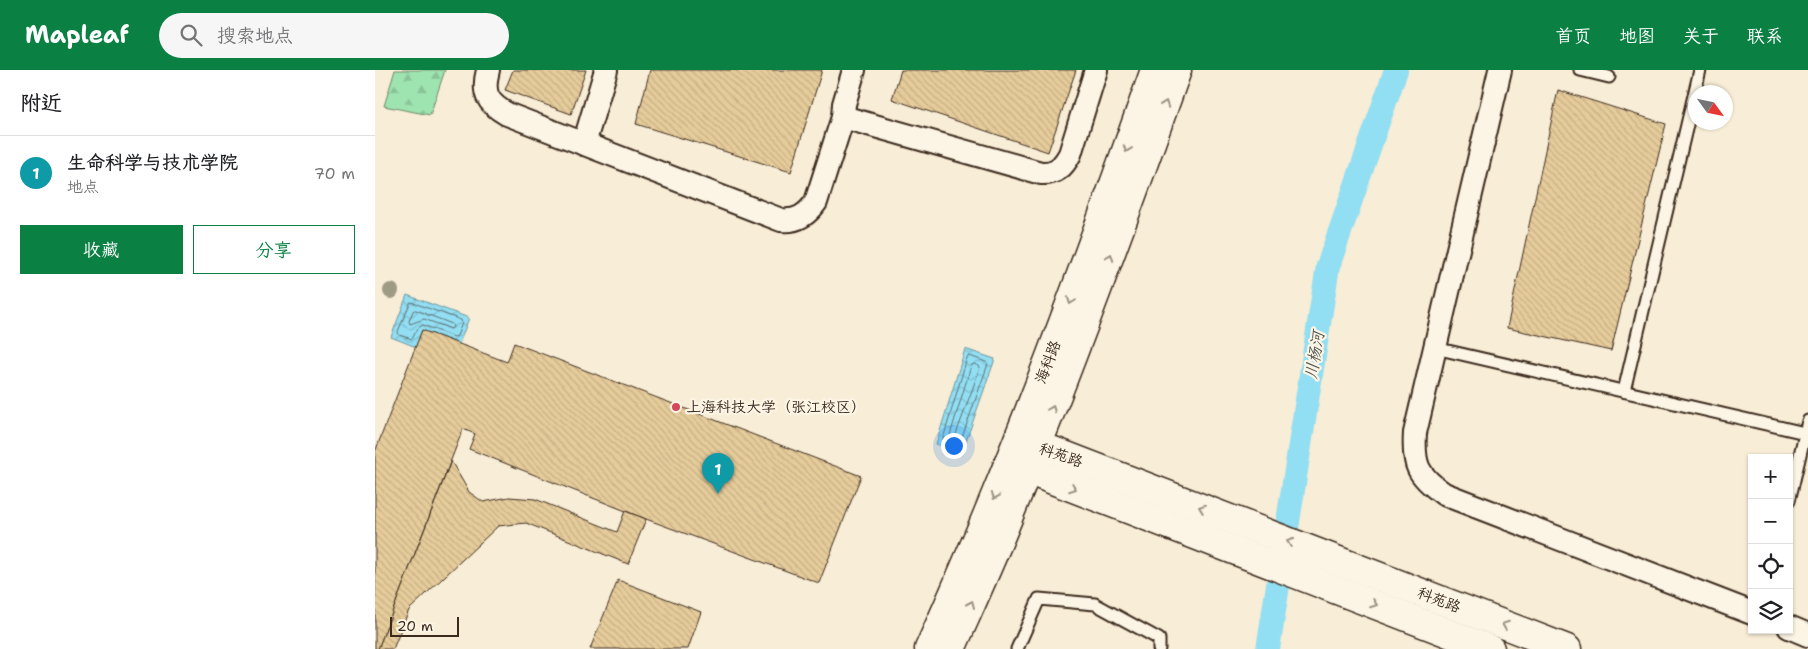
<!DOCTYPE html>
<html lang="zh">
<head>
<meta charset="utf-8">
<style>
  body { margin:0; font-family:"Shantell Sans","LXGW WenKai TC",sans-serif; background:#f6f6f6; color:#202124 }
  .controls { position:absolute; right:15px; bottom:15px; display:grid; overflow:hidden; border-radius:0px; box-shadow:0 1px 4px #0004 }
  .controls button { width:45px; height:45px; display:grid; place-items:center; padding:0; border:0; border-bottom:1px solid #e0e0e0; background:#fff; color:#202124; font:25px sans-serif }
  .compass { position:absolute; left:1313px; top:15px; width:45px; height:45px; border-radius:50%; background:#fff; box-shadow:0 1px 4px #0004; rotate:123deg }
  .scale { position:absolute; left:15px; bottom:12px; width:69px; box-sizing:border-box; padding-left:5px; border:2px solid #3b2a1e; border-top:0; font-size:14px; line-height:18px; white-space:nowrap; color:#3b2a1e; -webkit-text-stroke:4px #fcf5e5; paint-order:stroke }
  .you { position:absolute; left:578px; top:375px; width:18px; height:18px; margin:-12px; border:4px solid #fff; border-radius:50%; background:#1a73e8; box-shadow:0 0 0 8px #1a73e833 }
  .badge { display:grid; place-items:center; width:32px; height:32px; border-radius:50%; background:#0b8043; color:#fff; font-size:16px; font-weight:700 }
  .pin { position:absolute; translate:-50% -41px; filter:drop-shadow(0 1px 2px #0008) }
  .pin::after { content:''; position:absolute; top:26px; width:18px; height:15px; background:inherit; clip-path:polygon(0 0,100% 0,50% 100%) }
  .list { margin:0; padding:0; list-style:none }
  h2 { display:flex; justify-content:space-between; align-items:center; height:65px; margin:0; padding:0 20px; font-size:21px }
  h2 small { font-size:16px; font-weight:400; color:#757577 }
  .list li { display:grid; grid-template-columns:32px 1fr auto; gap:15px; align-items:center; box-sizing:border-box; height:75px; padding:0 20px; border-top:1px solid #e0e0e0 }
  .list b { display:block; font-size:19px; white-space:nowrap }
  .list p { margin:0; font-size:16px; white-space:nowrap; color:#757577 }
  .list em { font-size:16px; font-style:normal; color:#757577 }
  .actions { display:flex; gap:10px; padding:15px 20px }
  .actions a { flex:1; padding:11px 0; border:1px solid #0b8043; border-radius:0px; text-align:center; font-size:18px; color:#0b8043 }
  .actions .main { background:#0b8043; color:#fff }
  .icon { flex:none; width:28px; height:28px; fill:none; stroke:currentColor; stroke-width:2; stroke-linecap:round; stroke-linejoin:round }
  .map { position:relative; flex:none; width:1433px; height:579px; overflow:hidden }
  header { display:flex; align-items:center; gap:30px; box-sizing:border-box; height:70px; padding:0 25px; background:#0b8043; color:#fff }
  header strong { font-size:24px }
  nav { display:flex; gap:28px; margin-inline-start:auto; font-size:18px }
  .search { width:350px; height:45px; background:#f6f6f6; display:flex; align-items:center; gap:12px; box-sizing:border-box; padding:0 18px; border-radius:28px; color:#757577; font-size:19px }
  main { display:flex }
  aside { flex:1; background:#fff }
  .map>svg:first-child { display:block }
  .forest { fill:url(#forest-firs); stroke:#6c8768 }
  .water { fill:url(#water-waves); stroke:#6f969e }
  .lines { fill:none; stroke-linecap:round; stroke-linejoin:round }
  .shore { stroke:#5e7273; stroke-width:1 }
  .canal { stroke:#92def3; stroke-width:24 }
  .building { fill:url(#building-back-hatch); stroke:#3b2a1e }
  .lane-casing { stroke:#3b2a1e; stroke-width:15 }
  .street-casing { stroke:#3b2a1e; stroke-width:26 }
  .secondary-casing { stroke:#3b2a1e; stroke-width:31 }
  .lane { stroke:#fcf5e5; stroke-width:11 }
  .street { stroke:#fcf5e5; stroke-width:22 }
  .secondary { stroke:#fcf5e5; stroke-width:28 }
  .tree { fill:#9e9b85 }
  .oneway { stroke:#9c9082 }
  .poi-dot { fill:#d1495b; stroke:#fcf5e5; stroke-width:2 }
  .labels { text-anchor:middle; stroke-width:4.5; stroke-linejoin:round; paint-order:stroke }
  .street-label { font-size:15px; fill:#3b2a1e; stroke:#fcf5e5 }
  .poi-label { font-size:15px; fill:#3b2a1e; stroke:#fcf5e5; text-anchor:start }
  .water-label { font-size:16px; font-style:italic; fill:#515753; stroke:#fcf5e5 }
</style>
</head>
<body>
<header>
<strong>Mapleaf</strong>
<div class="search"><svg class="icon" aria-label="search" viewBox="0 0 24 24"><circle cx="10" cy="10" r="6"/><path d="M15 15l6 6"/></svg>搜索地点</div>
<nav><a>首页</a><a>地图</a><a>关于</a><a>联系</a></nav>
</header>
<main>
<aside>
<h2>附近<small></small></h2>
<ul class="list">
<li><span class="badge" style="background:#0f9aa8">1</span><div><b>生命科学与技术学院</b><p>地点</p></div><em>70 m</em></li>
</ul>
<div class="actions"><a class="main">收藏</a><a>分享</a></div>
</aside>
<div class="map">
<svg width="1433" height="579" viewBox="0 0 1433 579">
  <defs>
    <pattern id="forest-firs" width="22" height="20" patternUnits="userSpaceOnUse" patternTransform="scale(1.25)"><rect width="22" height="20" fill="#9ee4b1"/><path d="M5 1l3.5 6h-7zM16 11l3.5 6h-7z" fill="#89c498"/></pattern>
    <pattern id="water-waves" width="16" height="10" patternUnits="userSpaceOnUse" patternTransform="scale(1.25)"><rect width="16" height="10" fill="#92def3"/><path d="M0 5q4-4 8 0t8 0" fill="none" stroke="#7fbfd0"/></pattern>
    <pattern id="building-back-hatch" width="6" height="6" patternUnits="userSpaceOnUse" patternTransform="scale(1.25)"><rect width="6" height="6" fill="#e6cc9b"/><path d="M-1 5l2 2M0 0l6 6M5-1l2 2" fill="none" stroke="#c6af85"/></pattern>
  </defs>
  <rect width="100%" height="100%" fill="#f8edd6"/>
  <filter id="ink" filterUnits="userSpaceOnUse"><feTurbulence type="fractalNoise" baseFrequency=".02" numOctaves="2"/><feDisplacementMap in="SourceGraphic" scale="10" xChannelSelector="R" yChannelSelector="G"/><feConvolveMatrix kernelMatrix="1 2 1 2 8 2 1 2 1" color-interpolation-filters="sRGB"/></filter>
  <g filter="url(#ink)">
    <!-- forest -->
    <path class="forest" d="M20,0h50l-15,45 -46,-9z"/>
    <!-- water -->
    <g class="water">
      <path d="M32,225l62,23 -10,26 -37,-14 -6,17 -25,-10z"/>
      <path d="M590,279l30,10 -34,96 -25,-11z"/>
    </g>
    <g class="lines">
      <!-- shore -->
      <g class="shore">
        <path d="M36,232l50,18 1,3 -5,13 -3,1 -31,-12 -5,3 -6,11 -13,-4 -1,-3z"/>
        <path d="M41,240l36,14 1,3 -2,2 -27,-10 -14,5 -1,-3 4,-10z"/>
        <path d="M595,286l16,6 2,2 -29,82 -3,1 -12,-5 -1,-3 24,-81z"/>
        <path d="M599,294l5,2 1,2 -25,69 -3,2 -2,-4 21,-69z"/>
      </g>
      <!-- canal -->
      <path class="canal" d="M893,579l60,-383 68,-196"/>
    </g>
    <!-- building -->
    <g class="building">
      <path d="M138,0h73l-15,44 -66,-24z"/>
      <path d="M275,0h172l-31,102 -155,-48z"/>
      <path d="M526,0h175l-28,82 -156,-53z"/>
      <path d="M1183,20l108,34 -55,227 -104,-23z"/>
      <path d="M47,260l85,32 7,-19 347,133 -42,107 -173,-64 -177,-70 6,-15 -12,-5 -85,220h-3v-197z"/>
      <path d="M76,391l18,31 14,10 26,-5 26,2 82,33 8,-21 21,8 -18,45 -102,-41 -28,3 -89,84 -16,39h-15z"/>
      <path d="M243,510l83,32 -13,37h-98z"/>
    </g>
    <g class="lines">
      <defs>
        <g id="lane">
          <path d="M1205,0l29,7"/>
          <path d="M1060,278l370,85"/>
          <path d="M1249,321l76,-321"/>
          <path d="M1414,431l19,-80"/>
          <path d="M642,579l22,-50 56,5 64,35v10"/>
        </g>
        <g id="street">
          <path d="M113,0c-6,23 -1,33 19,44l274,106c16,2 26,-5 35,-18l27,-85 1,-13 10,-34"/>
          <path d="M1125,0l-85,363c-2,32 2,42 29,61l308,119"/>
          <path d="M468,47l198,56c15,1 22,-6 29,-19l26,-84"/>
          <path d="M209,74l22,-74"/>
          <path d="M1414,557l19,8"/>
        </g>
        <g id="secondary">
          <path d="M645,379l18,-4 529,204"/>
          <path d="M642,386l10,14 463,179"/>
          <path d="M554,579c21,-47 42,-95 62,-143 59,-143 112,-290 164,-436"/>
          <path d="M576,579c20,-45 41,-90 59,-136 60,-146 114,-294 167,-443"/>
        </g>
      </defs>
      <!-- lane casing -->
      <use href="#lane" class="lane-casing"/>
      <!-- street casing -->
      <use href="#street" class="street-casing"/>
      <!-- secondary casing -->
      <use href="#secondary" class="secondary-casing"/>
      <!-- lane -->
      <use href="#lane" class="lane"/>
      <!-- street -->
      <use href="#street" class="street"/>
      <!-- secondary -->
      <use href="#secondary" class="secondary"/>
    </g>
    <!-- trees -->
    <circle class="tree" cx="16" cy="221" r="8"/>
    <!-- one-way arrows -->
    <defs><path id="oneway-chevron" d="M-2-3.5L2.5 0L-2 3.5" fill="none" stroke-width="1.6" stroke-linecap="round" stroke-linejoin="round" transform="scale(1.25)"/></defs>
    <g class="oneway">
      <use href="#oneway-chevron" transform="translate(790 34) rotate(-70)"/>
      <use href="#oneway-chevron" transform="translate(752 79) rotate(110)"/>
      <use href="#oneway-chevron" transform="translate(735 187) rotate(-69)"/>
      <use href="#oneway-chevron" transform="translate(696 231) rotate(111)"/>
      <use href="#oneway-chevron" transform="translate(677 339) rotate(-69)"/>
      <use href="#oneway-chevron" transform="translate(698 418) rotate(21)"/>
      <use href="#oneway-chevron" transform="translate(620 426) rotate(112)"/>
      <use href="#oneway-chevron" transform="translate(827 438) rotate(-159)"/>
      <use href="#oneway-chevron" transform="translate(915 472) rotate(-159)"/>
      <use href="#oneway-chevron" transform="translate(596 534) rotate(-66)"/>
      <use href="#oneway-chevron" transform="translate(999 534) rotate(21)"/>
      <use href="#oneway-chevron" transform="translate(1130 555) rotate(-159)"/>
    </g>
  </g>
  <!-- markers -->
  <circle class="poi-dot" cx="301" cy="337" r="5"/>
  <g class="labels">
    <!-- street labels -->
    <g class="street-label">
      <text transform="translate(673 292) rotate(-69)" y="5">海科路</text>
      <text transform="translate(686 385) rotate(19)" y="5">科苑路</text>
      <text transform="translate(1064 530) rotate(21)" y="5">科苑路</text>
    </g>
    <!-- poi labels -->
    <g class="poi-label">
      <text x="311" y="342">上海科技大学（张江校区）</text>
    </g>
    <!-- water labels -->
    <g class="water-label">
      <text transform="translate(939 285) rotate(-81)" y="6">川杨河</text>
    </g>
  </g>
</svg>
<div class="controls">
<button>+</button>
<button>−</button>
<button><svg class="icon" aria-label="locate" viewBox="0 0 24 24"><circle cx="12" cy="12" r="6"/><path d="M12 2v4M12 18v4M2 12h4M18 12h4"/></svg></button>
<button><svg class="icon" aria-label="layers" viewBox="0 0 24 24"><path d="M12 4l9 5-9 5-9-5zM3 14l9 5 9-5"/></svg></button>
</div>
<svg class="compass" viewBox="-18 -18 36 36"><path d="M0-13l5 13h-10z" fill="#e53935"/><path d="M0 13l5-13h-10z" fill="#757577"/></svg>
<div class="scale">20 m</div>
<div class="you"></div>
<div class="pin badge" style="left:343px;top:424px;background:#0f9aa8">1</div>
</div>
</main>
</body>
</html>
